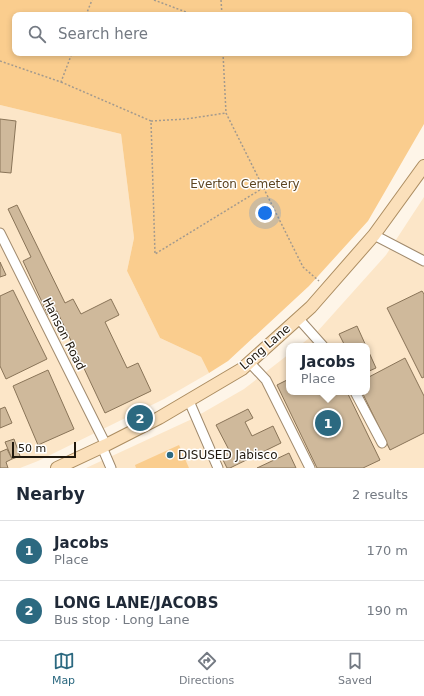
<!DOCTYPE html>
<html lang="en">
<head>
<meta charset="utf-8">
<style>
  body { margin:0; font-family:"DejaVu Sans",sans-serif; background:#f2f2f3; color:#1f2937 }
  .scale { position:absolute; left:12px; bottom:10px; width:64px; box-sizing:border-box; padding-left:4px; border:2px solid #20180d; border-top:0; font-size:11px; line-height:14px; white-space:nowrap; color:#20180d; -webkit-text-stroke:3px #fff; paint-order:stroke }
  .you { position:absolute; left:265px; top:213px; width:14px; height:14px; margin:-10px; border:3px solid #fff; border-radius:50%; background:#1a73e8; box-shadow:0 0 0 6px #1a73e833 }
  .badge { display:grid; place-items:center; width:26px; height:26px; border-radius:50%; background:#2c6980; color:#fff; font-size:13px; font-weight:700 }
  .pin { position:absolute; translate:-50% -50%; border:2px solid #fff; box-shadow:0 1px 4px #0006 }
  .popup { position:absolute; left:286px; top:343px; width:84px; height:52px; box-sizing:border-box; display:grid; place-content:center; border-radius:8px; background:#fff; filter:drop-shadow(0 1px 3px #0005); font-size:13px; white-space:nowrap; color:#747a83 }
  .popup b { font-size:15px; color:#1f2937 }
  .popup::after { content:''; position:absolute; left:50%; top:100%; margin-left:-8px; border:8px solid transparent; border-top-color:#fff }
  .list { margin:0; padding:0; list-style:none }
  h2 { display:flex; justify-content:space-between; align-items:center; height:52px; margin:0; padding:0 16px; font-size:17px }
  h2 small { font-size:13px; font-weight:400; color:#747a83 }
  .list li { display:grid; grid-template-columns:26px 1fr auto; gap:12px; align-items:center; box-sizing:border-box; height:60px; padding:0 16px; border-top:1px solid #e0e1e3 }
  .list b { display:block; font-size:15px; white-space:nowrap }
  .list p { margin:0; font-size:13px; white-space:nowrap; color:#747a83 }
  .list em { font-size:13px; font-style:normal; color:#747a83 }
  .icon { flex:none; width:22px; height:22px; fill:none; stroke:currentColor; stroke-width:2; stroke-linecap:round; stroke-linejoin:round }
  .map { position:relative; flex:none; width:424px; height:468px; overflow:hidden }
  .search { position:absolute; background:#fff; box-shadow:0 2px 6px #0003; left:12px; right:12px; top:12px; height:44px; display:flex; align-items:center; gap:10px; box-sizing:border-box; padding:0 14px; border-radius:8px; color:#747a83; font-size:15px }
  .sheet { height:172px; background:#fff }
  nav { display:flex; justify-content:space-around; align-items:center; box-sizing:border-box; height:56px; border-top:1px solid #e0e1e3; background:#fff; font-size:11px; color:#747a83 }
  nav a { display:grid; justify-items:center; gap:2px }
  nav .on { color:#2c6980 }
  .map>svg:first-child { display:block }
  .built { fill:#fce6c8 }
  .green { fill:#facd8e; fill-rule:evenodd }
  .building { fill:#cfb99b; stroke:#897458 }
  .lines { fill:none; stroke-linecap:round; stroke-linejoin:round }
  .minor-casing { stroke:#a08a6d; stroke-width:11 }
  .major-casing { stroke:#ac8d61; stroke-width:14 }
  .path { stroke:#a39a8e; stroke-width:1.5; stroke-dasharray:2 2; stroke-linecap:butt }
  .minor { stroke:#fff; stroke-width:9 }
  .major { stroke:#fbe0bb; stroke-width:12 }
  .poi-dot { fill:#2c6980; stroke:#fff; stroke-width:1.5 }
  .labels { text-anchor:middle; stroke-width:3; stroke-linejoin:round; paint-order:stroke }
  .park-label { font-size:12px; fill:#5d4521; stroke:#fff }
  .street-label { font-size:12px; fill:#20180d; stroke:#fff }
  .poi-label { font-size:12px; fill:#20180d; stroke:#fff; text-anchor:start }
</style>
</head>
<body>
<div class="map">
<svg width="424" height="468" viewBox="0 0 424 468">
  <rect width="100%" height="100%" fill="#fef5e8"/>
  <!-- built -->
  <g class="built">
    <path d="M0,105l121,29 13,104 -7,33 33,67 41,19 8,16 -45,26 -126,62 -18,7h-20z"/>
    <path d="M424,197v271h-338l106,-49 52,-30 45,-35v38h78v-46h-68l18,-14 69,-77z"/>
  </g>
  <!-- green -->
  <g class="green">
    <path d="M0,0h424v124l-56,97 -59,65 -81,75 -19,12 -8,-16 -41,-19 -33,-67 7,-33 -13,-104 -121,-29zM15,15h394v38h-394z"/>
    <path d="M179,445l10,23h-53l-1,-3z"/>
  </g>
  <!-- building -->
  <g class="building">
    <path d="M0,119l16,2 -5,52 -11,-1z"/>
    <path d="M17,205l48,98 8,-4 8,15 30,-15 8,16 -14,7 22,46 11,-5 13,28 -46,22 -48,-102 -9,4 -25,-54 8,-4 -23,-48z"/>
    <path d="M0,262l6,13 -6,2z"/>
    <path d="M13,290l34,69 -41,20 -6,-13v-70z"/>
    <path d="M422,291l2,3v83l-2,1 -35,-70z"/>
    <path d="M357,326l9,20h-21l-6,-12z"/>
    <path d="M367,348l9,20 -9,4z"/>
    <path d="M405,358l19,38v37l-34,17 -28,-58h5v-14z"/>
    <path d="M48,370l26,59 -36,16 -25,-59z"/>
    <path d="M289,379v13h58l33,68 -17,8h-46l-40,-83z"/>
    <path d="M5,407l7,16 -12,5v-19z"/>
    <path d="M248,409l5,9 -8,4 7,14 21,-10 8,17 -51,25h-3l-7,-14 9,-4 -13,-25z"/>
    <path d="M14,439l6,17 -8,3 -7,-17z"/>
    <path d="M7,449l5,10 -6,3 2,6h-8v-16z"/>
    <path d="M289,453l7,15h-39z"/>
  </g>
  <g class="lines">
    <defs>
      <g id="minor">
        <path d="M0,233l106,212"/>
        <path d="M374,235l50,26"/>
        <path d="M298,318l25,28"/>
        <path d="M249,362l17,18 44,88"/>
        <path d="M355,392l27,51"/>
        <path d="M189,401l29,67"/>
        <path d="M102,447l9,21"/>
      </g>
      <path id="major" d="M57,468l49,-23 53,-27 83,-49 69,-62 63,-72 50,-69"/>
    </defs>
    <!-- minor casing -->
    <use href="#minor" class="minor-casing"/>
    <!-- major casing -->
    <use href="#major" class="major-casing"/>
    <!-- path -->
    <g class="path">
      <path d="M154,0l40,15"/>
      <path d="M221,0l1,15"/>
      <path d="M86,15l6,-15"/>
      <path d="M223,53l3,60 77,154 16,14"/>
      <path d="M0,61l61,21 11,-29"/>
      <path d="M61,82l90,39 4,133 108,-66"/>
      <path d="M151,121l35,-2 40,-6"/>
    </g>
    <!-- minor -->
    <use href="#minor" class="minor"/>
    <!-- major -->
    <use href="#major" class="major"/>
  </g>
  <!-- markers -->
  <circle class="poi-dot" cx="170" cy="455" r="4"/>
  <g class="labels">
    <!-- park labels -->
    <g class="park-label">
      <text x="245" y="188">Everton Cemetery</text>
    </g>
    <!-- street labels -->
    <g class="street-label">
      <text transform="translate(64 334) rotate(63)" y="4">Hanson Road</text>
      <text transform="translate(265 347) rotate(-41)" y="4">Long Lane</text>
    </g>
    <!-- poi labels -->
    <g class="poi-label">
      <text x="178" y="459">DISUSED Jabisco</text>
    </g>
  </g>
</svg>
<div class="scale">50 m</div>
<div class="you"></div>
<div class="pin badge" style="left:328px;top:423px">1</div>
<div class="popup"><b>Jacobs</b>Place</div>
<div class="pin badge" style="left:140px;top:418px">2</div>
<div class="search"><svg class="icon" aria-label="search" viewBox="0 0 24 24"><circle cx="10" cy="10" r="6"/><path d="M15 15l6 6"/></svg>Search here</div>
</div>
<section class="sheet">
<h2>Nearby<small>2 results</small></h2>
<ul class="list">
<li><span class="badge">1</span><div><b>Jacobs</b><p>Place</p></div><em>170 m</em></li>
<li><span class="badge">2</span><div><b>LONG LANE/JACOBS</b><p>Bus stop · Long Lane</p></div><em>190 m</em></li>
</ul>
</section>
<nav>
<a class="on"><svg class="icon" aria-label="map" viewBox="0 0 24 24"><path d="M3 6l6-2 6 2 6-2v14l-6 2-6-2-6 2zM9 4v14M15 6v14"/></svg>Map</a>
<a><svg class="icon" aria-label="directions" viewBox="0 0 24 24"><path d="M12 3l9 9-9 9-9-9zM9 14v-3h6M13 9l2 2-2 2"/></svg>Directions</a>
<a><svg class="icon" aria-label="saved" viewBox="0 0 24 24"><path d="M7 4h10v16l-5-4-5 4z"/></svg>Saved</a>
</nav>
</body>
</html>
